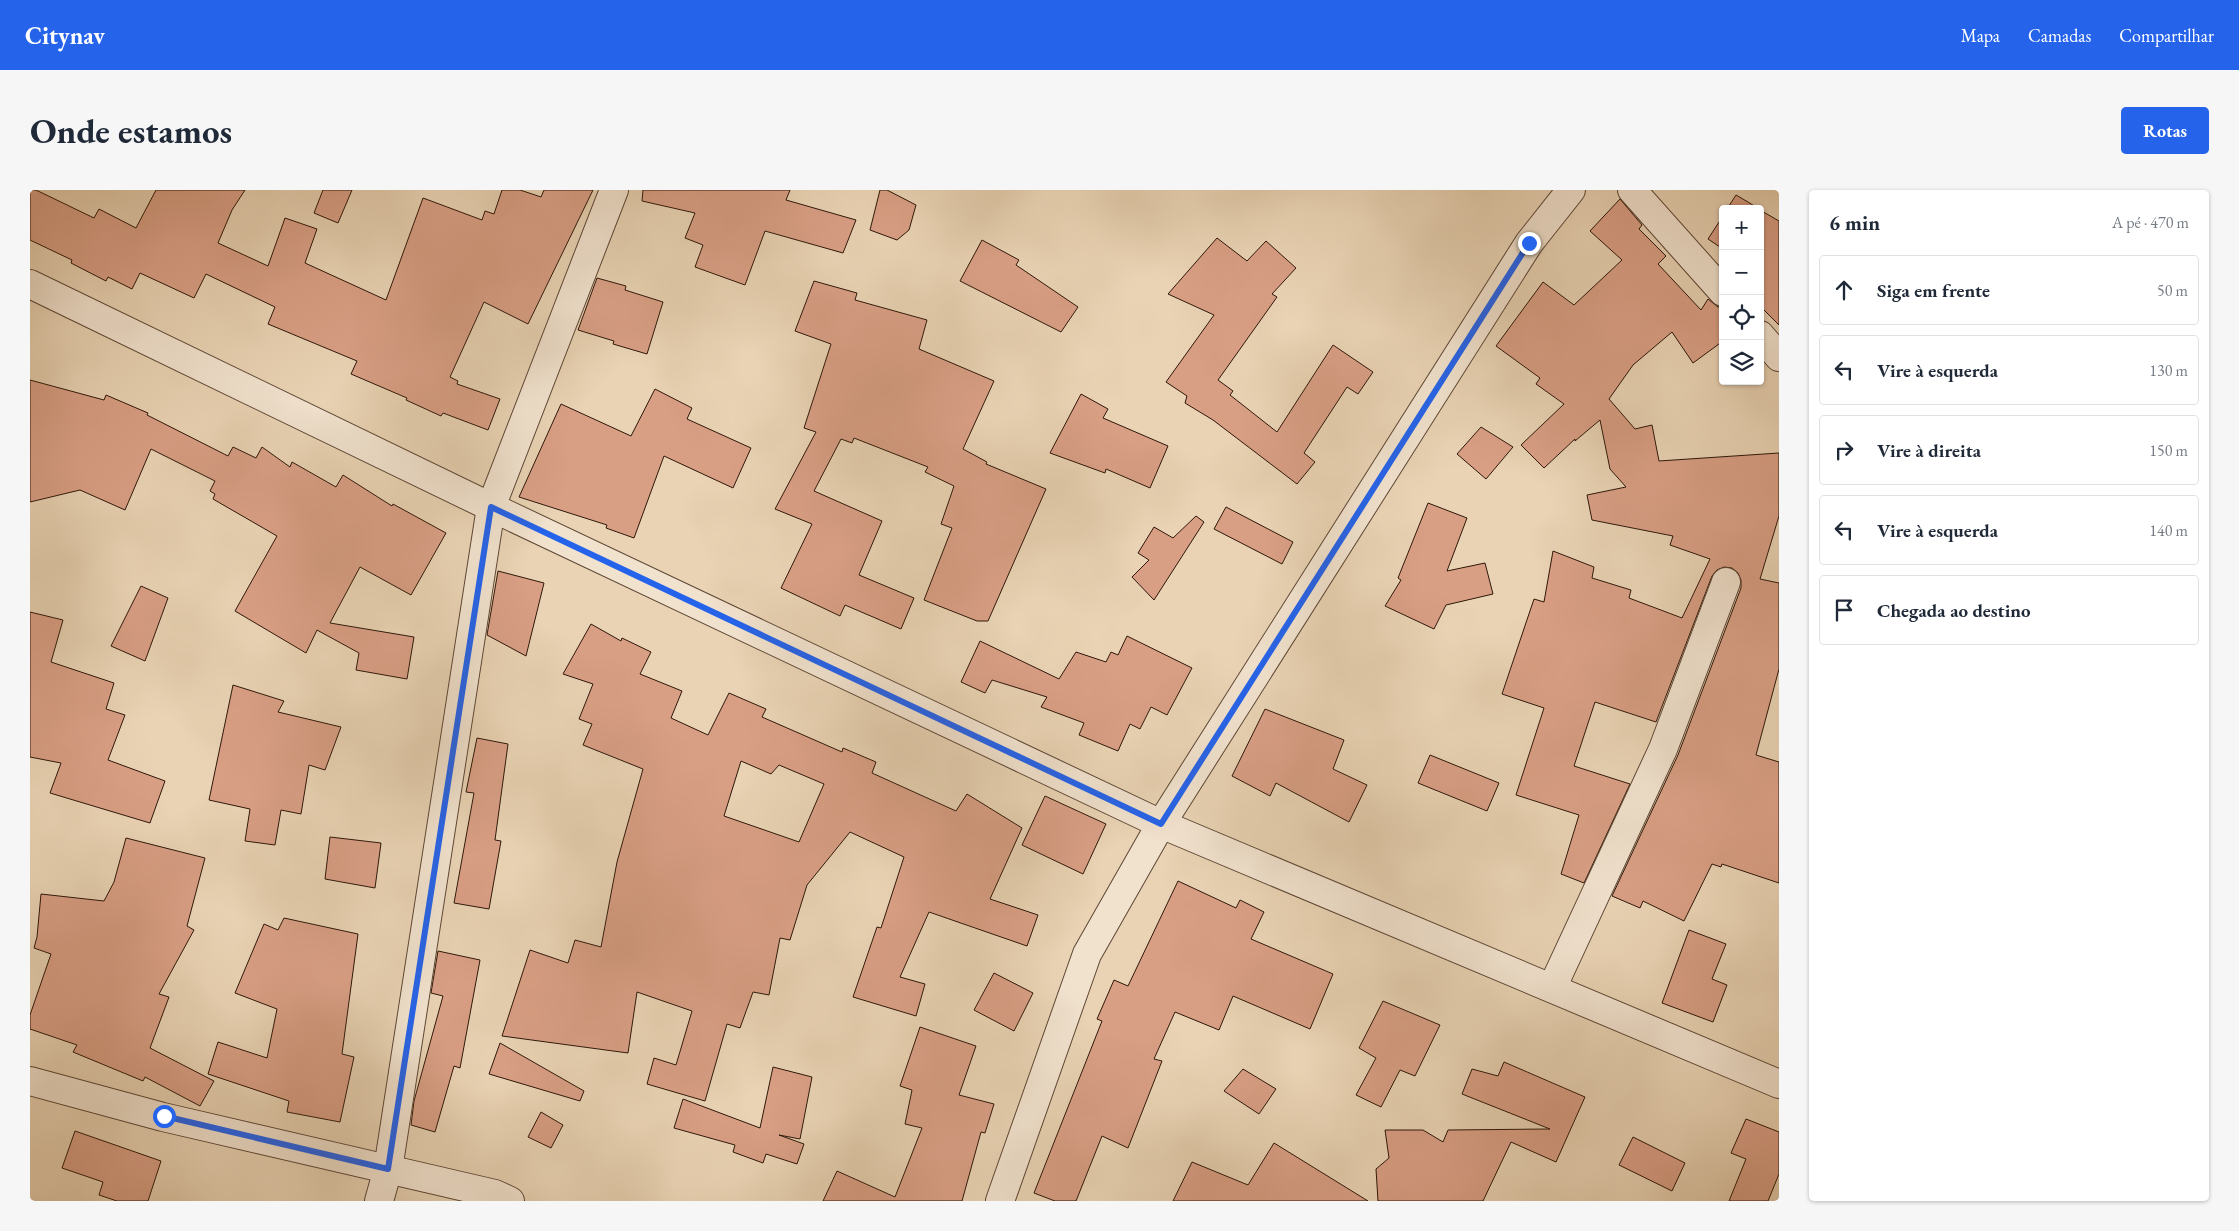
<!DOCTYPE html>
<html lang="pt">
<head>
<meta charset="utf-8">
<style>
  body { margin:0; font-family:"EB Garamond",serif; background:#f6f6f7; color:#1f2937 }
  .controls { position:absolute; right:15px; top:15px; display:grid; overflow:hidden; border-radius:5px; box-shadow:0 1px 4px #0004 }
  .controls button { width:45px; height:45px; display:grid; place-items:center; padding:0; border:0; border-bottom:1px solid #e0e1e3; background:#fff; color:#1f2937; font:25px sans-serif }
  .stop { position:absolute; width:15px; height:15px; margin:-11px; border:4px solid #2563eb; border-radius:50%; background:#fff }
  .stop.end { background:#2563eb; border-color:#fff; box-shadow:0 1px 5px #0008 }
  .list { margin:0; padding:0; list-style:none }
  h2 { display:flex; justify-content:space-between; align-items:center; height:65px; margin:0; padding:0 20px; font-size:21px }
  h2 small { font-size:16px; font-weight:400; color:#747a83 }
  .list li { display:grid; grid-template-columns:32px 1fr auto; gap:15px; align-items:center; box-sizing:border-box; height:70px; margin:0 10px 10px; padding:0 10px; border:1px solid #e0e1e3; border-radius:5px }
  .list b { display:block; font-size:19px; white-space:nowrap }
  .list em { font-size:16px; font-style:normal; color:#747a83 }
  .icon { flex:none; width:28px; height:28px; fill:none; stroke:currentColor; stroke-width:2; stroke-linecap:round; stroke-linejoin:round }
  .map { position:relative; flex:none; width:1749px; height:1011px; overflow:hidden; border-radius:5px }
  header { display:flex; align-items:center; gap:30px; box-sizing:border-box; height:70px; padding:0 25px; background:#2563eb; color:#fff }
  header strong { font-size:24px }
  nav { display:flex; gap:28px; margin-inline-start:auto; font-size:18px }
  .intro { display:flex; align-items:center; justify-content:space-between; box-sizing:border-box; height:120px; padding:0 30px }
  h1 { margin:0; font-size:35px }
  .button { padding:12px 22px; border-radius:5px; background:#2563eb; color:#fff; font-size:18px; font-weight:700 }
  main { display:flex; gap:30px; padding:0 30px }
  aside { flex:1; background:#fff; border-radius:5px; box-shadow:0 1px 4px #0004 }
  .map>svg:first-child { display:block }
  .building { fill:#d99f85; stroke:#2e1709; fill-rule:evenodd }
  .lines { fill:none; stroke-linecap:round; stroke-linejoin:round }
  .minor-casing { stroke:#5d4634; stroke-width:30 }
  .minor { stroke:#f1e2ce; stroke-width:28 }
  .route { stroke:#2563eb; stroke-width:6 }
</style>
</head>
<body>
<header>
<strong>Citynav</strong>
<nav><a>Mapa</a><a>Camadas</a><a>Compartilhar</a></nav>
</header>
<div class="intro"><h1>Onde estamos</h1><a class="button">Rotas</a></div>
<main>
<div class="map">
<svg width="1749" height="1011" viewBox="0 0 1749 1011">
  <rect width="100%" height="100%" fill="#e9d3b4"/>
  <filter id="stains"><feTurbulence type="fractalNoise" baseFrequency=".004" numOctaves="4"/><feColorMatrix values="0 0 0 0 .2 0 0 0 0 .09 0 0 0 0 .02 0 0 0 .5 -.17"/></filter>
  <radialGradient id="worn" r=".72"><stop offset=".6" stop-color="#630" stop-opacity="0"/><stop offset="1" stop-color="#630" stop-opacity=".3"/></radialGradient>
  <!-- building -->
  <g class="building">
    <path d="M0,0h6l58,28 5,-9 37,19 20,-38h89l-13,20 -14,33 50,23 17,-48 32,11 -12,34 81,37 37,-102 59,22 3,-9 9,3 8,-24h18l21,7 3,-7h49l-65,134 -44,-22 -34,75 8,4 -1,3 43,15 -12,31 -45,-17 -2,3 -35,-16 1,-2 -56,-24 6,-13 -89,-37 7,-17 -69,-33 -12,24 -54,-25 -8,16 -24,-12 -2,4 -35,-18 1,-3 -42,-20z"/>
    <path d="M293,0h29l-14,33 -24,-10z"/>
    <path d="M613,0h147l-4,10 70,20 -13,33 -78,-22 -20,54 -50,-18 8,-22 -18,-7 10,-25 -53,-12z"/>
    <path d="M850,0h7l29,15 -7,25 -12,10 -27,-10z"/>
    <path d="M1706,5l12,7 11,7h-32z"/>
    <path d="M1590,9l22,26 -3,4 27,27 -8,8 43,46 7,-11 10,8h5v34l-30,22 -21,-31 -39,33 -24,34 26,30 17,-4 7,36 120,-8v63l-19,63 19,4v86l-23,86 23,7v121l-57,-19 -1,3 -9,-3 -28,57 -41,-20 -3,7 -28,-12 66,-141 63,-167v-8l-3,-7 -6,-5 -8,-1 -7,3 -5,6 -56,146 -61,-20 -21,64 56,18 -46,99 -23,-9 18,-59 -63,-20 28,-87 -42,-14 32,-95 10,3 9,-51 41,16 -2,11 39,12 -2,8 53,20 28,-59 -40,-14 3,-9 -81,-16 -5,-25 39,-8 -16,-18 -10,-49 -25,21v-2l-31,29 -23,-23 43,-41 -28,-20 4,-6 -44,-32 47,-64 31,23 48,-45 -32,-29z"/>
    <path d="M1730,20l19,11v104l-19,-19z"/>
    <path d="M1693,26v33l-15,-10z"/>
    <path d="M1187,48l30,23 19,-20 30,27 -24,26 5,3 -59,83 15,11 -3,4 47,37 56,-87 40,27 -15,22 -11,-7 -43,66 11,9 -18,22 -84,-64 -28,-17 2,-7 -21,-14 48,-67 -46,-21z"/>
    <path d="M952,50l37,20 -3,5 62,42 -17,25 -101,-51z"/>
    <path d="M567,88l29,8 -1,4 38,12 -16,52 -34,-10 1,-3 -36,-11z"/>
    <path d="M784,91l43,12 -2,7 72,20 -8,29 75,32 -31,68 24,13 -1,2 60,25 -58,132h-11l-53,-21 28,-72 -11,-4 13,-38 -29,-14 3,-5 -74,-29 -2,5 -11,-4 -27,52 68,30 -23,54 55,23 -13,31 -56,-24 -5,11 -59,-28 31,-64 -37,-15 41,-77 -12,-4 27,-84 -36,-13z"/>
    <path d="M0,190l74,20 2,-5 42,18 -1,2 81,41 5,-9 23,11 6,-11 28,20 2,-5 44,25 7,-12 49,31 1,-2 53,29 -35,62 -51,-28 -30,56 84,14 -7,42 -51,-9 3,-17 -42,-23 -11,23 -71,-42 42,-75 -64,-37 2,-5 -5,-3 5,-10 -64,-32 -26,61 -45,-20 -50,12z"/>
    <path d="M625,199l37,19 -5,11 64,29 -18,40 -69,-32 -30,82 -28,-10 1,-3 -88,-28 42,-93 70,32z"/>
    <path d="M1051,204l27,15 -5,9 65,28 -18,42 -44,-19 -1,4 -55,-20z"/>
    <path d="M1451,237l32,20 -27,32 -29,-25z"/>
    <path d="M1398,313l39,15 -20,53 38,-8 8,31 -47,11 -12,24 -49,-23 16,-26 -3,-2z"/>
    <path d="M1196,317l67,35 -11,22 -68,-35z"/>
    <path d="M1166,326l8,6 -50,78 -22,-23 17,-17 -11,-7 16,-26 19,11z"/>
    <path d="M468,381l46,12 -18,73 -39,-21z"/>
    <path d="M111,396l27,12 -23,63 -34,-15z"/>
    <path d="M0,422l33,8 -12,42 63,21 -8,26 19,6 -17,45 57,21 -15,42 -100,-30 11,-30 -31,-6z"/>
    <path d="M561,434l30,17 1,-3 29,14 -11,22 42,17 -11,27 37,17 21,-42 37,16 -4,8 80,35 1,-4 33,14 -4,11 84,38 11,-17 55,34 -32,71 48,16 -11,31 -98,-34 -29,65 25,7 -9,32 -63,-19 24,-70 4,1 23,-71 -54,-25 -43,53 -17,55 -10,-2 -11,57 -16,-3 -13,36 -13,-4 -22,77 -58,-17 7,-26 22,7 16,-54 -55,-19 -9,61 -126,-17 28,-86 38,13 7,-23 26,7 16,-85 26,-93 -60,-24 9,-21 -13,-5 14,-35 -30,-10zM711,571l30,13 8,-9 45,19 -25,58 -75,-26z"/>
    <path d="M1097,446l65,32 -25,47 -16,-8 -11,22 -10,-5 -12,27 -39,-16 5,-12 -43,-16 6,-10 -55,-17 -7,13 -24,-11 19,-41 79,38 17,-27 30,10 5,-10 7,3z"/>
    <path d="M203,495l51,16 -6,11 63,15 -16,43 -16,-5 -8,49 -20,-4 -6,35 -30,-4 5,-32 -41,-9z"/>
    <path d="M1235,519l79,31 -11,29 34,16 -18,37 -73,-39 -6,13 -38,-20z"/>
    <path d="M447,548l31,6 -13,96 6,1 -12,68 -35,-6 20,-110 -8,-1z"/>
    <path d="M1400,565l69,28 -12,28 -69,-28z"/>
    <path d="M1015,606l61,28 -23,50 -61,-29z"/>
    <path d="M300,647l51,6 -6,45 -50,-9z"/>
    <path d="M96,648l79,20 -18,68 7,4 -35,64 10,3 -19,51 64,33 -14,25 -55,-29 -2,4 -70,-29 4,-7 -47,-16v-14l21,-61 -17,-6 3,-11 4,-43 63,7 10,-19z"/>
    <path d="M1148,691l58,27 4,-8 24,12 -13,27 82,35 -23,55 -77,-33 -14,34 -44,-18 -21,47 8,2 -34,87 -26,-12 -26,65h-21l-21,-8 68,-172 -5,-2 17,-39 14,6z"/>
    <path d="M254,728l74,16 -16,120 12,3 -14,65 -53,-10 2,-11 -81,-27 10,-32 49,16 10,-49 -42,-16 29,-69 14,6z"/>
    <path d="M1659,740l37,14 -14,35 15,6 -14,37 -51,-19z"/>
    <path d="M408,761l42,9 -20,108 -6,-2 -19,66 -24,-7 3,-24 29,-105 -12,-3z"/>
    <path d="M964,783l39,20 -19,38 -40,-21z"/>
    <path d="M1353,811l57,24 -25,51 -15,-6 -19,37 -25,-12 20,-37 -17,-10z"/>
    <path d="M890,837l56,19 -17,49 35,9 -9,29 -4,-1 -19,69h-139l14,-30 58,26 27,-69 -17,-4 7,-34 -12,-4z"/>
    <path d="M470,853l84,48 -4,10 -91,-27z"/>
    <path d="M1474,872l81,35 -29,65 -45,-20 -28,59h-105l-2,-32 13,-11 -4,-28h38l20,12 5,-12 102,-1 -88,-35 10,-25 26,7z"/>
    <path d="M743,877l39,10 -12,62 -21,-4 25,9 -7,20 -31,-10 -3,9 -30,-11 2,-7 -61,-17 9,-29 77,29z"/>
    <path d="M1213,879l33,20 -17,25 -35,-23z"/>
    <path d="M511,922l22,13 -12,23 -23,-11z"/>
    <path d="M1716,929l33,13v42l-11,27h-39l17,-42 -15,-6z"/>
    <path d="M45,941l86,30 -13,40h-31l-18,-6 4,-13 -41,-14z"/>
    <path d="M1603,947l52,26 -13,28 -53,-26z"/>
    <path d="M1244,953l94,58h-195l19,-39 56,23z"/>
  </g>
  <g class="lines">
    <defs>
      <g id="minor">
        <path d="M1602,0l91,102"/>
        <path d="M0,94l461,223 670,317 618,260"/>
        <path d="M1730,145l19,22"/>
        <path d="M1522,798l111,-239 63,-167"/>
        <path d="M0,891l133,36 332,77 15,7"/>
        <path d="M349,1011l9,-32 103,-662 123,-317"/>
        <path d="M970,1011l87,-247 74,-130 368,-581 42,-53"/>
      </g>
    </defs>
    <!-- minor casing -->
    <use href="#minor" class="minor-casing"/>
    <!-- minor -->
    <use href="#minor" class="minor"/>
  </g>
  <g class="lines">
    <!-- route -->
    <path class="route" d="M134,926l224,53 103,-662 670,317 368,-581"/>
  </g>
  <rect width="100%" height="100%" filter="url(#stains)"/>
  <rect width="100%" height="100%" fill="url(#worn)"/>
</svg>
<div class="controls">
<button>+</button>
<button>−</button>
<button><svg class="icon" aria-label="locate" viewBox="0 0 24 24"><circle cx="12" cy="12" r="6"/><path d="M12 2v4M12 18v4M2 12h4M18 12h4"/></svg></button>
<button><svg class="icon" aria-label="layers" viewBox="0 0 24 24"><path d="M12 4l9 5-9 5-9-5zM3 14l9 5 9-5"/></svg></button>
</div>
<div class="stop" style="left:134px;top:926px"></div>
<div class="stop end" style="left:1499px;top:53px"></div>
</div>
<aside>
<h2>6 min<small>A pé · 470 m</small></h2>
<ul class="list">
<li><svg class="icon" aria-label="ahead" viewBox="0 0 24 24"><path d="M12 20V5M6 11l6-6 6 6"/></svg><div><b>Siga em frente</b></div><em>50 m</em></li>
<li><svg class="icon" aria-label="left" viewBox="0 0 24 24"><path d="M17 20v-9H6M10 6l-5 5 5 5"/></svg><div><b>Vire à esquerda</b></div><em>130 m</em></li>
<li><svg class="icon" aria-label="right" viewBox="0 0 24 24"><path d="M7 20v-9h11M14 6l5 5-5 5"/></svg><div><b>Vire à direita</b></div><em>150 m</em></li>
<li><svg class="icon" aria-label="left" viewBox="0 0 24 24"><path d="M17 20v-9H6M10 6l-5 5 5 5"/></svg><div><b>Vire à esquerda</b></div><em>140 m</em></li>
<li><svg class="icon" aria-label="arrive" viewBox="0 0 24 24"><path d="M6 21V4h12l-3 4 3 4H6"/></svg><div><b>Chegada ao destino</b></div></li>
</ul>
</aside>
</main>
</body>
</html>
